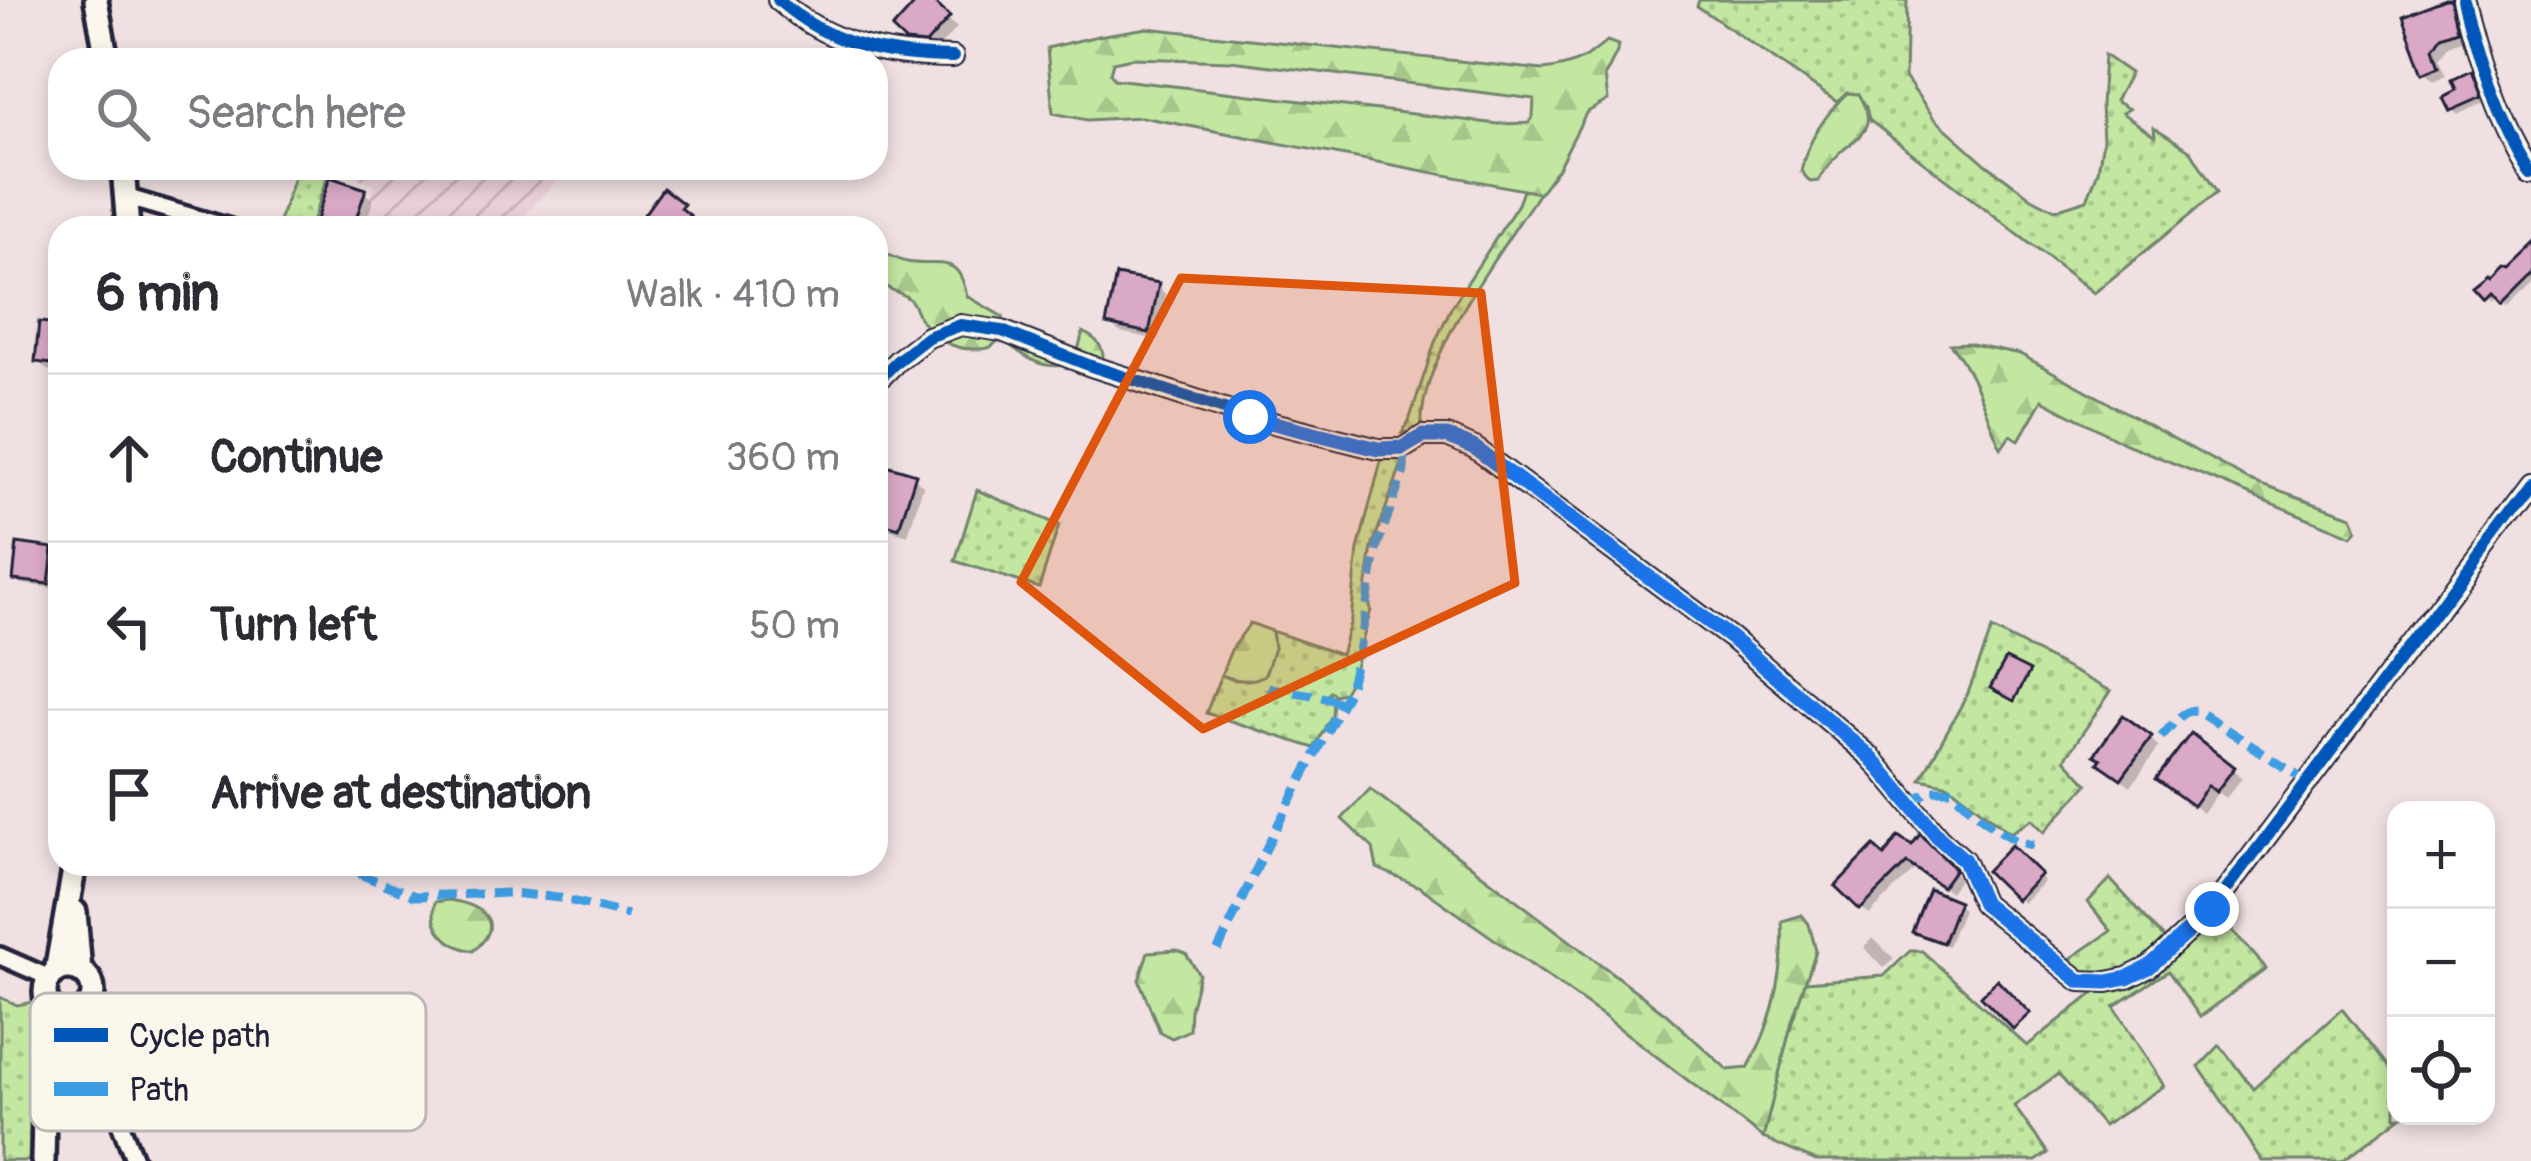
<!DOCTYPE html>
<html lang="en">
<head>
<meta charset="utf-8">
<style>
  body { margin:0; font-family:Pangolin,sans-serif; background:#f2f2f3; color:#2b2b33 }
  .controls { position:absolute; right:36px; bottom:36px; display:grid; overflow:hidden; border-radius:24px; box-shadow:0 6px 18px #0003 }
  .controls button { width:108px; height:108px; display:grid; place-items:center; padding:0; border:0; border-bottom:3px solid #e1e1e2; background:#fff; color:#2b2b33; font:60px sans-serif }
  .stop { position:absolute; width:36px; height:36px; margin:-27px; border:9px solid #1a73e8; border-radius:50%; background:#fff }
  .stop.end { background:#1a73e8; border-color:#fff; box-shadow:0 3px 12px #0008 }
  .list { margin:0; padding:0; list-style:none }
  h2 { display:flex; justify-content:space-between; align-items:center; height:156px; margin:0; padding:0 48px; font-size:51px }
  h2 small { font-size:39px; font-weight:400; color:#7c7c81 }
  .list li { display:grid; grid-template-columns:78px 1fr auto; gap:36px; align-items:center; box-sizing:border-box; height:168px; padding:0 48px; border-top:3px solid #e1e1e2 }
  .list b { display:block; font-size:45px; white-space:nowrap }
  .list em { font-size:39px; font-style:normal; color:#7c7c81 }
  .icon { flex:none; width:66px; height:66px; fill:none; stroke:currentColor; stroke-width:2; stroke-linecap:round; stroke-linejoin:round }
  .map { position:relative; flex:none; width:2531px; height:1161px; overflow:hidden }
  .search { position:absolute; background:#fff; box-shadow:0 6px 18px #0003; left:48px; top:48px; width:840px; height:132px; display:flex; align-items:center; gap:30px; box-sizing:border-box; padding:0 42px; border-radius:36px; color:#7c7c81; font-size:45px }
  .panel { position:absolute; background:#fff; box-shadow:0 6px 18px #0003; left:48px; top:216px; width:840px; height:660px; border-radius:36px }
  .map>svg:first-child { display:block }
  .industrial { fill:url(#industrial-furrows) }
  .grass { fill:url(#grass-dots); stroke:#72846e; stroke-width:3 }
  .forest { fill:url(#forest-firs); stroke:#72846e; stroke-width:3; fill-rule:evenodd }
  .shadow { fill:#0003 }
  .building { fill:#daa9c6; stroke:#22223b; stroke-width:3 }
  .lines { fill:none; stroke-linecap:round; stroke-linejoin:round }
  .minor-casing { stroke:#22223b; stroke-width:24 }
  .secondary-casing { stroke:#22223b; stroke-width:30 }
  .minor { stroke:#fbf7ec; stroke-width:15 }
  .secondary { stroke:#fbf7ec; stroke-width:21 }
  .quiet { stroke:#3c9ce2; stroke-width:9; stroke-dasharray:18 9; stroke-linecap:butt }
  .cycleway-casing { stroke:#fbf7ec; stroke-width:20 }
  .cycleway { stroke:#0057b8; stroke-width:12 }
  .route { stroke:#1a73e8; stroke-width:15 }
  .marked { fill:#de560e; fill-opacity:0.2; stroke:#de560e; stroke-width:9; stroke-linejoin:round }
  .key { fill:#fbf7ec; stroke:#bab7b7; stroke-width:3 }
  .key-label { font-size:33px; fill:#22223b }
</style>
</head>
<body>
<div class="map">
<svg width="2531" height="1161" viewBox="0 0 2531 1161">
  <defs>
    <pattern id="industrial-furrows" width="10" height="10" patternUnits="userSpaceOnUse" patternTransform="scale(3)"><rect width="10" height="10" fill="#ead0d9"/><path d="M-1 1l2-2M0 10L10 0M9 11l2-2" fill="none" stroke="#c8b2bb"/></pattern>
    <pattern id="grass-dots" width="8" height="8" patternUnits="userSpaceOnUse" patternTransform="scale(3)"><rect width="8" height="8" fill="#c3e7a1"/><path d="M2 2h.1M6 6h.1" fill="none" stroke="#a7c68c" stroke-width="1.8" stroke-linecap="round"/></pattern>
    <pattern id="forest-firs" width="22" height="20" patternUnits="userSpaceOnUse" patternTransform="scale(3)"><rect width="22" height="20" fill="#c3e7a1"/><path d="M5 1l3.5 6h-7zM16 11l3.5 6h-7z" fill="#a7c68c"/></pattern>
  </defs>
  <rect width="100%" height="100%" fill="#f1e0e1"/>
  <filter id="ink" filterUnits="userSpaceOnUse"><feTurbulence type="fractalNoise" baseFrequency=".00833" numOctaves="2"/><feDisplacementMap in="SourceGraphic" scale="24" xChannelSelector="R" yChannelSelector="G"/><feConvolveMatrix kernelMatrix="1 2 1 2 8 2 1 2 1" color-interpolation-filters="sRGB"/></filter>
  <g filter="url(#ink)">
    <!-- industrial -->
    <path class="industrial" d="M326,168h240l-52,60h-150l10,-45z"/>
    <!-- grass -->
    <g class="grass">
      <path d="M1699,0h208l-2,77 29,41 53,47 45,33 23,12 32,-10 11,-29 5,-31 -2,-35 3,-50 26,18 -15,28 14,8 -7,4 33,23 -1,-9 37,24 26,42 -123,100 -225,-173 -3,-13 -19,-14 -10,9 -140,-96z"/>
      <path d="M297,168l33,1 -20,59 -18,-2 -15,2z"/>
      <path d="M1524,188l15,5c-37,57 -122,167 -117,236l-20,4 7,-12 26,-79 16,-34 67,-104z"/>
      <path d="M1383,454l19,2v7l-30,84 -6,43 5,20 -19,68 -9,15 -8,2 -5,-4 -3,6 6,4 -1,14 -18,33 -108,-35 15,-38 15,5 38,-32 -2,-17 69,24 10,-35 7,-71z"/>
      <path d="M977,490l82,35 -20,63 -84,-27z"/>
      <path d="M1992,629l119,62 -46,68 23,25 -44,48 -12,-13 -22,14 -61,-48 -28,-6 47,-86z"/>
      <path d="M2110,879l56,61c-30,27 -62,52 -99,21l44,-30 -23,-29z"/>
      <path d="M2212,918l13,4 41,46 -66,49 -32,-46 -54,36 50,79 -61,40 -45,-52 -44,32 34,47 -12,8h-220l-53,-23 29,-117 13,-39 79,-6 26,-25h12l105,95 68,-54 33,-7z"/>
      <path d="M40,977l-8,71 -3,113h-29v-164l17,8 16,-3z"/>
      <path d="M2342,1009l54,69v38h6l-60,45h-79l-64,-94 21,-22 33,44z"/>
    </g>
    <!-- forest -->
    <g class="forest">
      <path d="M1147,28l396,42c28,-3 44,-11 64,-29l11,4 -1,7 -12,24 3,24 -22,13 -28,55 -19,25 -397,-76 -55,3 -34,-7 -6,-65 51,-12zM1132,58l99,3 303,38 -1,17 -4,7 -31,1 -384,-45 -4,-6 3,-11z"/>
      <path d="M1847,93l11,1c18,29 9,37 -15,56 -10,9 -18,20 -25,31l-8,1 -9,-11c5,-28 26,-59 46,-78z"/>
      <path d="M879,252c10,2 18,8 28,10 33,6 51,-11 60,34l36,21 1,10 74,23 5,-18c12,6 21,13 20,28l-4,2c-53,5 -56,11 -99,-25 -7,11 -11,12 -24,12 -23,1 -44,-11 -56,-31 -6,-9 -3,-9 -9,-17 -9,-11 -25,-9 -32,-21 -4,-9 -2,-19 0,-28z"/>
      <path d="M1967,343l53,11 227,125 105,37 5,13 -5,7 -226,-92 -84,-44 -23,40 -9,-5 -9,13c-16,-34 -26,-76 -51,-104z"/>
      <path d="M1250,623l22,8 2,17 -9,27c-16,8 -27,6 -44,0l10,-25z"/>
      <path d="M1370,789l296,225 62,56 20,-2c26,-47 37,-95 34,-147l20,-6 7,9 7,27 -24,70 -29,117 -162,-124 -181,-127 -43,-19 -4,-20 -31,-29z"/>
      <path d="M449,900c34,5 58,23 24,51 -25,-5 -44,-22 -38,-49z"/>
      <path d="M1177,950l9,4 13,20 -9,36 -1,20 -17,8 -12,-6 -21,-52 9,-28z"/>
    </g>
    <!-- shadow -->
    <g class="shadow">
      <path d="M922,0h5l30,28 -22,23 -17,-1 -22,-21z"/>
      <path d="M2452,2l8,8 7,28 -17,7 -9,13 6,17 -13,5 -8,-9 -20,-52z"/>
      <path d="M2471,74l5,5 8,23 -27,13 -6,-6z"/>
      <path d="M746,168h29l-8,12z"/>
      <path d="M364,192l9,8 -9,28h-39l-6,-6z"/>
      <path d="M664,192l27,23 -3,3 10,10h-61z"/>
      <path d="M2531,245v34l-27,26 -9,-10 -6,5 -13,-14 29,-16z"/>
      <path d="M1158,286l8,9 -8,45 -39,-8 -9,-9z"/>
      <path d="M60,327v45l-13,-2 -9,-9z"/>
      <path d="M876,472l38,5 9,9 -15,49 -32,-10z"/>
      <path d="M52,551l5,5 -4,32 -32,-4 -5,-5z"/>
      <path d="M2150,738l9,9 -28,39 -20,-15z"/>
      <path d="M2233,769l9,9 -16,20 -8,-6 -15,21 -34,-26z"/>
      <path d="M1920,839l40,39 -10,14 -34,-24 -47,47 -30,-29 45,-26 29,-10z"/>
      <path d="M2011,849l33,32 -21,22 -33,-32z"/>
      <path d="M1957,904l6,5 -15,37 -27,-10 -5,-5z"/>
      <path d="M1873,938l21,21 -10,9 -20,-21z"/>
    </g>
    <!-- building -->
    <g class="building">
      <path d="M918,0h14l18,17 -24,27 -20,-2 -14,-13z"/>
      <path d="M2447,0h5l7,30 -17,6 -8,12 6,18 -17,7 -21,-56z"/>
      <path d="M2471,71l10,26 -32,14 -7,-14 14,-7 -4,-10z"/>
      <path d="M330,177l36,12 -13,39h-22l-16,-5z"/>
      <path d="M663,188l21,16 -3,4 10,8 -9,12h-48z"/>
      <path d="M2531,241v29l-33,33 -10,-11 -6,6 -11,-12 15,-12 2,2 12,-12 5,2z"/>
      <path d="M1116,275l43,8 -10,50 -43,-9z"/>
      <path d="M39,322l21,2v41l-25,-3z"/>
      <path d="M876,462l40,12 -17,54 -23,-7z"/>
      <path d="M17,543l36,5 -4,36 -36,-4z"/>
      <path d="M2006,659l24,12 -16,30 -24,-13z"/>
      <path d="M2123,715l29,21 -31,43 -23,-16 3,-4 -7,-4z"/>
      <path d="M2191,733l44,34 -19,25 -8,-7 -15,21 -37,-27z"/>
      <path d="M1920,834l35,35 -13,18 -35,-24 -47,47 -25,-24 39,-40 10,10 14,-20 14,9z"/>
      <path d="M2011,845l30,29 -25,26 -30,-29z"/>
      <path d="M1929,889l30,12 -16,42 -31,-11z"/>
      <path d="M1997,979l33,34 -17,16 -32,-33z"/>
    </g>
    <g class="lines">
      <defs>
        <g id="minor">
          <path d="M778,0c52,46 108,56 175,57"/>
          <path d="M2464,0c17,65 31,114 67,172"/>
          <path d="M125,197l105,31"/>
          <path d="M876,382l21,-21 31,-24 33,-12 41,6 89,35 158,51 129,32h24l21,-13h24l28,12 256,190 140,119 68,81 25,22 19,43 97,78 27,1 20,-4 22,-11 63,-58 319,-424"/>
          <path d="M0,956l50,22"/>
          <path d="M77,1014l58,147"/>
        </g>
        <g id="secondary">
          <path d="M96,0l11,60"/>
          <path d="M123,168l5,60"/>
          <path d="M75,912l5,60"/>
          <circle cx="69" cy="992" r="24"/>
          <path d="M56,972l19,-108"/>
          <path d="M43,1161l2,-93 8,-59"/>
        </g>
      </defs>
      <!-- minor casing -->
      <use href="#minor" class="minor-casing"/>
      <!-- secondary casing -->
      <use href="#secondary" class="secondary-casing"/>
      <!-- minor -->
      <use href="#minor" class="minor"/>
      <!-- secondary -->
      <use href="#secondary" class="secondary"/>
      <!-- quiet -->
      <g class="quiet">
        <path d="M1268,687c20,5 59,8 74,17"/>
        <path d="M2161,737c10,-10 21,-28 36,-27l110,72"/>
        <path d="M1910,803l21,-13h20c23,21 50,50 82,55"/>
        <path d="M334,864l81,32 96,-3 49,5 68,17"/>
        <path d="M1218,950l55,-116 75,-142 11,-41 18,-105 27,-75 1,-24"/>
      </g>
      <defs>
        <g id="cycleway">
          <path d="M778,0c52,46 108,56 175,57"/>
          <path d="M2464,0c17,65 31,114 67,172"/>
          <path d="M876,382l21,-21 31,-24 33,-12 41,6 89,35 158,51 129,32h24l21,-13h24l28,12 256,190 140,119 68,81 25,22 19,43 97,78 27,1 20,-4 22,-11 63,-58 319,-424"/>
        </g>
      </defs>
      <!-- cycleway casing -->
      <use href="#cycleway" class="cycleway-casing"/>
      <!-- cycleway -->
      <use href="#cycleway" class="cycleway"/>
    </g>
  </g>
  <g class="lines" filter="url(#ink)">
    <!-- route -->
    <path class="route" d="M1250,417l128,32 24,-1 21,-12h24l28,12 256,190 140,119 68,81 25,22 19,43 97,78 27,1 20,-4 22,-11 63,-58"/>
  </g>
  <!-- marked area -->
  <path class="marked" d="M1181,278l300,15 34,290 -312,146 -182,-147z"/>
  <!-- legend -->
  <rect x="30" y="993" width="396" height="138" rx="18" class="key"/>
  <rect x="54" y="1028" width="54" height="14" fill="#0057b8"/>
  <rect x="54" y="1082" width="54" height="14" fill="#3c9ce2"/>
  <g class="key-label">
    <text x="129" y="1047">Cycle path</text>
    <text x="129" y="1101">Path</text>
  </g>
</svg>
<div class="controls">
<button>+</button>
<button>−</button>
<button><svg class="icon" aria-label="locate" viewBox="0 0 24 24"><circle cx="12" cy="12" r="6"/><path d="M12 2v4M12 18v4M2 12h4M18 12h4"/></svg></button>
</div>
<div class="stop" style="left:1250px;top:417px"></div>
<div class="stop end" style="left:2212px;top:909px"></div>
<div class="search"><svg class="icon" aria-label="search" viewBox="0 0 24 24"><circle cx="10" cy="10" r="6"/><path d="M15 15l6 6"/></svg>Search here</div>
<section class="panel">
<h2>6 min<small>Walk · 410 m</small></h2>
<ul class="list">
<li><svg class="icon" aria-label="ahead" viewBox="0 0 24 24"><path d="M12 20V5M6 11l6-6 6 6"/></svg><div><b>Continue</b></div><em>360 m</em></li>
<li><svg class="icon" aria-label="left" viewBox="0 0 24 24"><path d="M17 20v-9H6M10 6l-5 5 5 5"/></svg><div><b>Turn left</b></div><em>50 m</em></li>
<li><svg class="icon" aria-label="arrive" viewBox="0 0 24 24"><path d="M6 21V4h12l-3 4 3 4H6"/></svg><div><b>Arrive at destination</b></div></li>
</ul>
</section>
</div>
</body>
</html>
